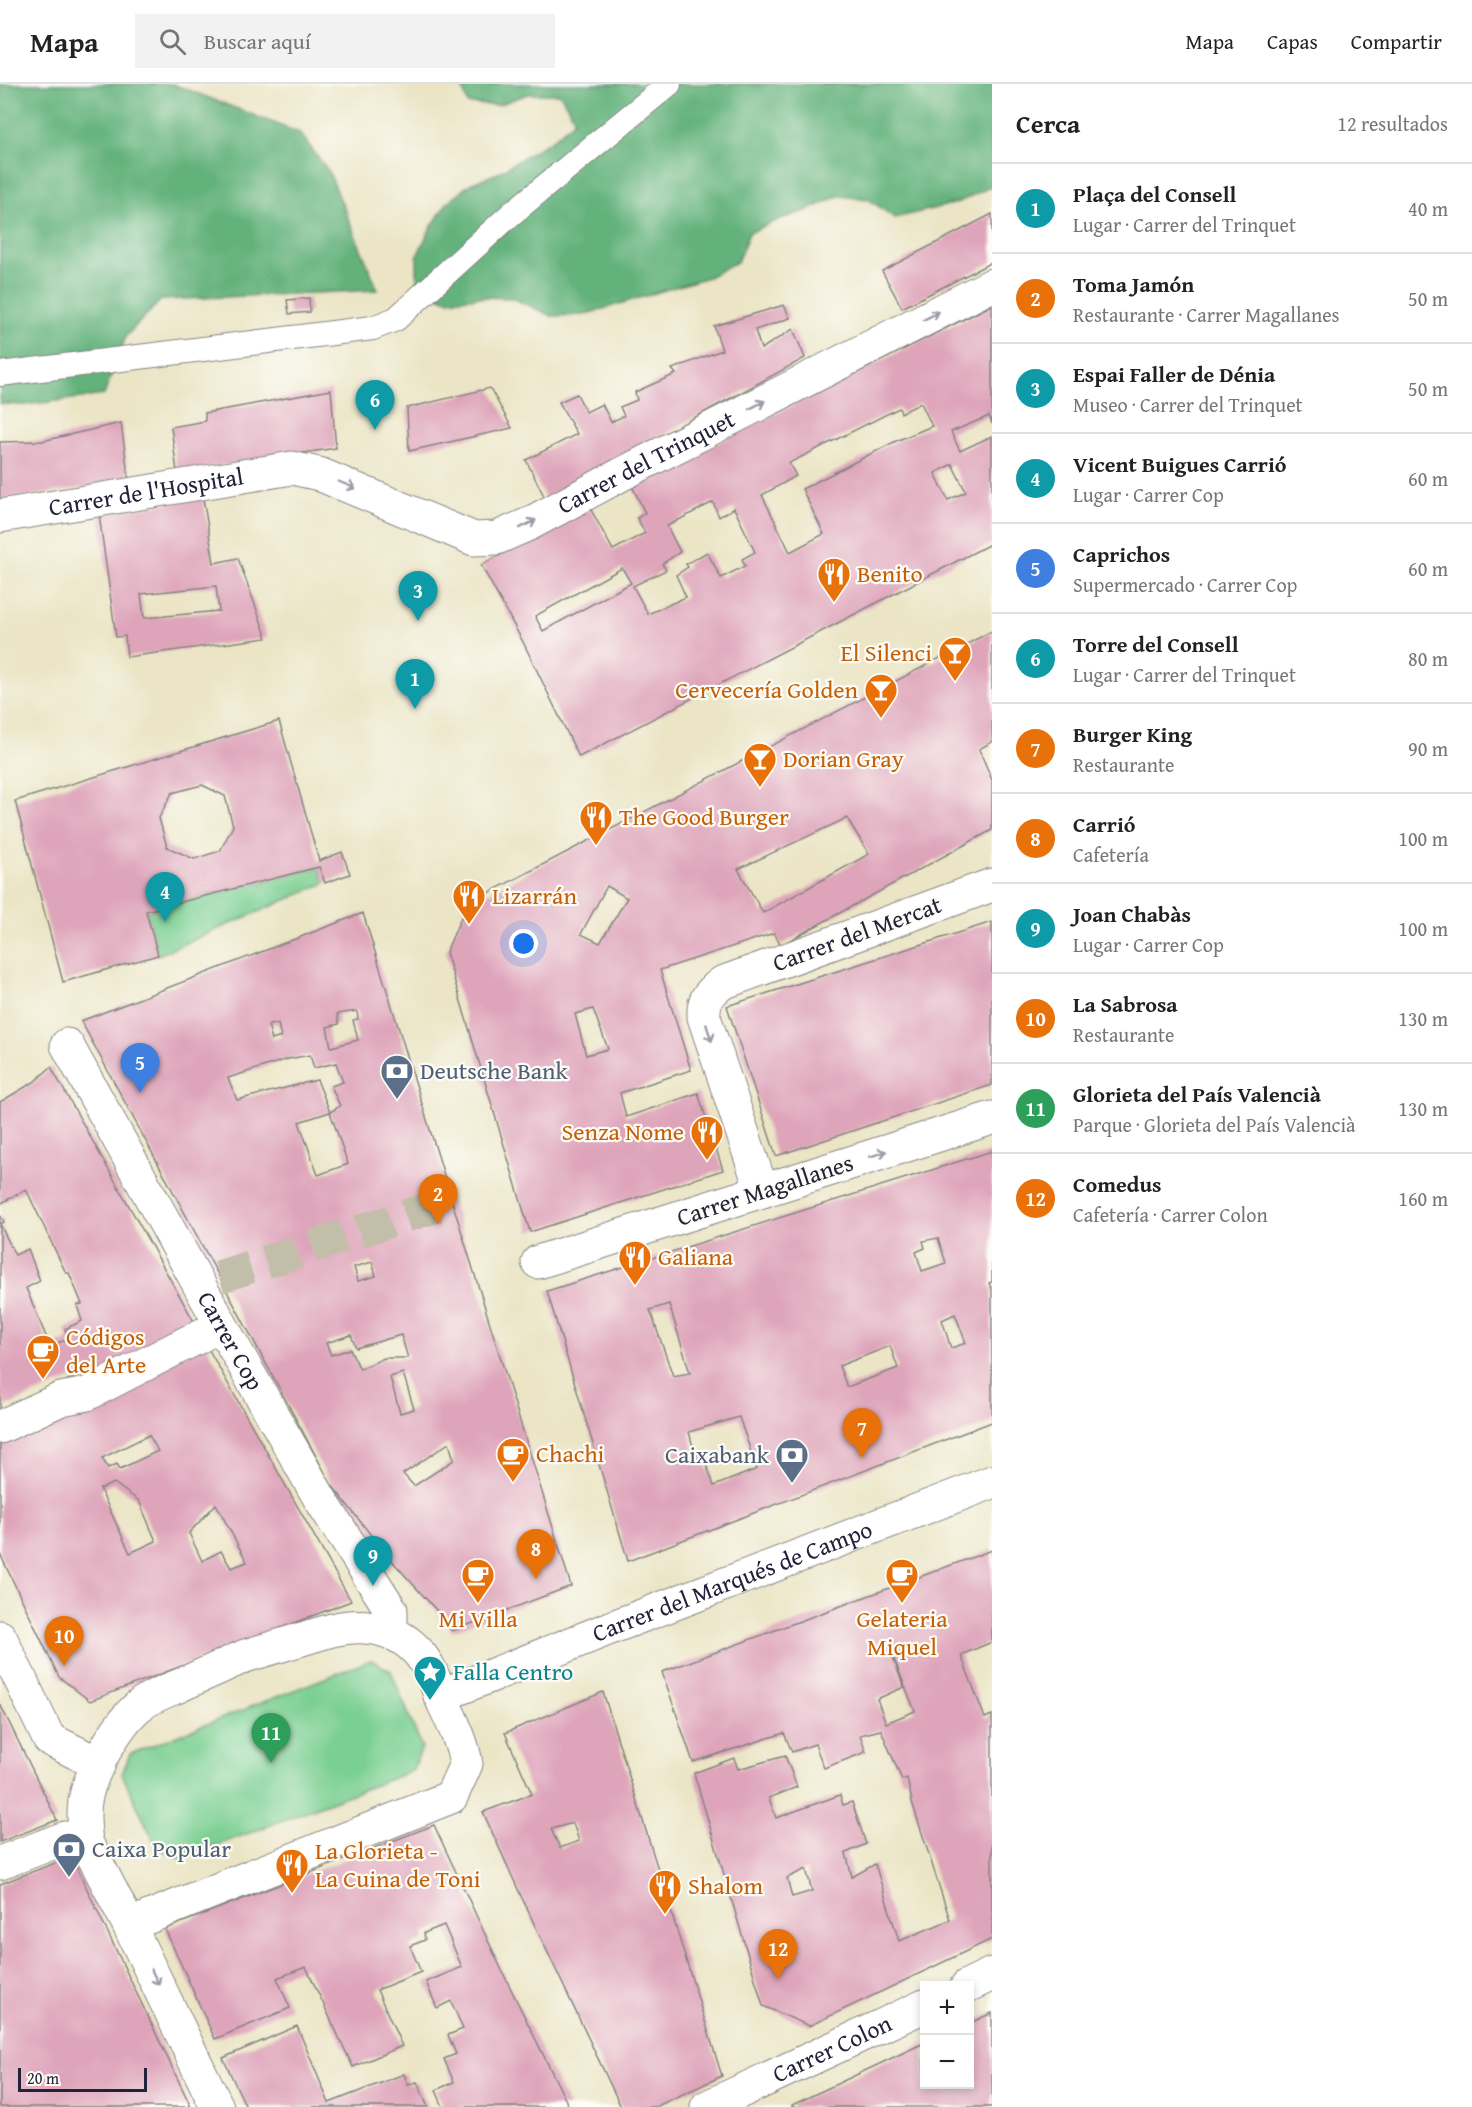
<!DOCTYPE html>
<html lang="es">
<head>
<meta charset="utf-8">
<style>
  body { margin:0; font-family:"Gentium Book Plus",serif; background:#f2f2f2; color:#222 }
  .controls { position:absolute; right:18px; bottom:18px; display:grid; overflow:hidden; border-radius:0px; box-shadow:0 3px 9px #0003 }
  .controls button { width:54px; height:54px; display:grid; place-items:center; padding:0; border:0; border-bottom:2px solid #e0e0e0; background:#fff; color:#222; font:30px sans-serif }
  .scale { position:absolute; left:18px; bottom:15px; width:129px; box-sizing:border-box; padding-left:6px; border:3px solid #22223b; border-top:0; font-size:16px; line-height:21px; white-space:nowrap; color:#22223b; -webkit-text-stroke:4px #fdfcf7; paint-order:stroke }
  .you { position:absolute; left:524px; top:860px; width:21px; height:21px; margin:-15px; border:4px solid #fff; border-radius:50%; background:#1a73e8; box-shadow:0 0 0 9px #1a73e833 }
  .badge { display:grid; place-items:center; width:39px; height:39px; border-radius:50%; background:#1a73e8; color:#fff; font-size:20px; font-weight:700 }
  .pin { position:absolute; translate:-50% -50px; filter:drop-shadow(0 2px 3px #0008) }
  .pin::after { content:''; position:absolute; top:32px; width:21px; height:18px; background:inherit; clip-path:polygon(0 0,100% 0,50% 100%) }
  .list { margin:0; padding:0; list-style:none }
  h2 { display:flex; justify-content:space-between; align-items:center; height:78px; margin:0; padding:0 24px; font-size:26px }
  h2 small { font-size:20px; font-weight:400; color:#767676 }
  .list li { display:grid; grid-template-columns:39px 1fr auto; gap:18px; align-items:center; box-sizing:border-box; height:90px; padding:0 24px; border-top:2px solid #e0e0e0 }
  .list b { display:block; font-size:22px; white-space:nowrap }
  .list p { margin:0; font-size:20px; white-space:nowrap; color:#767676 }
  .list em { font-size:20px; font-style:normal; color:#767676 }
  .icon { flex:none; width:33px; height:33px; fill:none; stroke:currentColor; stroke-width:2; stroke-linecap:round; stroke-linejoin:round }
  .map { position:relative; flex:none; width:992px; height:2023px; overflow:hidden }
  header { display:flex; align-items:center; gap:36px; box-sizing:border-box; height:84px; padding:0 30px; background:#fff; border-bottom:2px solid #e0e0e0 }
  header strong { font-size:28px }
  nav { display:flex; gap:33px; margin-inline-start:auto; font-size:21px }
  .search { width:420px; height:54px; background:#f2f2f2; display:flex; align-items:center; gap:15px; box-sizing:border-box; padding:0 21px; border-radius:0px; color:#767676; font-size:22px }
  main { display:flex }
  aside { flex:1; background:#fff }
  .map>svg:first-child { display:block }
  .green { fill:#7acf92; stroke:#4e7866; stroke-width:1.5 }
  .forest { fill:#63b27c; stroke:#426a5c; stroke-width:1.5 }
  .building { fill:#dea4ba; fill-rule:evenodd }
  .lines { fill:none; stroke-linecap:round; stroke-linejoin:round }
  .pedestrian-tunnel { stroke:#c3beaa; stroke-width:33; stroke-dasharray:33 16; stroke-linecap:butt }
  .service-casing { stroke:#868480; stroke-width:26 }
  .pedestrian-casing { stroke:#868480; stroke-width:35 }
  .minor-casing { stroke:#868480; stroke-width:35 }
  .service { stroke:#fff; stroke-width:24 }
  .pedestrian { stroke:#fff; stroke-width:33 }
  .minor { stroke:#fff; stroke-width:33 }
  .oneway { stroke:#9c9ca7 }
  .labels { text-anchor:middle; stroke-width:4.5; stroke-linejoin:round; paint-order:stroke }
  .street-label { font-size:24px; fill:#22223b; stroke:#fdfcf7 }
  .food-label { font-size:24px; fill:#c56008; stroke:#fdfcf7; text-anchor:start }
  .service-label { font-size:24px; fill:#4e5e75; stroke:#fdfcf7; text-anchor:start }
  .culture-label { font-size:24px; fill:#0d838f; stroke:#fdfcf7; text-anchor:start }
</style>
</head>
<body>
<header>
<strong>Mapa</strong>
<div class="search"><svg class="icon" aria-label="search" viewBox="0 0 24 24"><circle cx="10" cy="10" r="6"/><path d="M15 15l6 6"/></svg>Buscar aquí</div>
<nav><a>Mapa</a><a>Capas</a><a>Compartir</a></nav>
</header>
<main>
<div class="map">
<svg width="992" height="2023" viewBox="0 0 992 2023">
  <rect width="100%" height="100%" fill="#fdfcf7"/>
  <filter id="ink" filterUnits="userSpaceOnUse"><feTurbulence type="fractalNoise" baseFrequency=".0167" numOctaves="2"/><feDisplacementMap in="SourceGraphic" scale="12" xChannelSelector="R" yChannelSelector="G"/><feConvolveMatrix kernelMatrix="1 2 1 2 8 2 1 2 1" color-interpolation-filters="sRGB"/></filter>
  <filter id="wash" filterUnits="userSpaceOnUse"><feTurbulence type="fractalNoise" baseFrequency=".008" numOctaves="4" result="noise"/><feDisplacementMap in="SourceGraphic" scale="24" xChannelSelector="R" yChannelSelector="G"/><feGaussianBlur stdDeviation="1.35" result="paint"/><feColorMatrix in="noise" values="0 0 0 0 0 0 0 0 0 0 0 0 0 0 0 0 0 1.4 0 .05"/><feComposite in="paint" operator="in"/></filter>
  <g filter="url(#wash)">
    <rect width="100%" height="100%" fill="#ebe5c6"/>
    <!-- green -->
    <g class="green">
      <path d="M319,783l6,16 -167,72 -12,-44z"/>
      <path d="M371,1576l20,11 31,77 -10,23 -231,88 -24,-11 -35,-74 8,-20z"/>
    </g>
    <!-- forest -->
    <g class="forest">
      <path d="M0,0h173l127,49 29,39 49,118 -217,10 -35,36 -22,59 -80,10 -24,-1z"/>
      <path d="M461,0h531v102l-35,17 -62,15 -27,-19 -30,-3 -29,14 -31,10 -29,13 -12,29 -29,15 -125,38 -31,1 -40,-18 -32,-1 -33,3 -30,-13v-31l13,-27 17,-26 23,-19 28,-11 54,-33 23,-20 -15,-26h-32l-30,11 -30,-1z"/>
    </g>
    <g id="blocks">
      <!-- building -->
      <g class="building">
        <path d="M992,130v48l-90,46 -20,-37z"/>
        <path d="M309,214l1,14 -21,2 -2,-14z"/>
        <path d="M784,221l6,13 -35,12 6,19 32,-20 12,29 -260,140 -19,-38 51,-26 -18,-32 18,-8 9,18 16,-8 9,18 13,-6 -4,-9 17,-7 -2,-8 41,-18 -4,-5 50,-19 -8,-24z"/>
        <path d="M992,221v119l-3,-8 -38,16 9,19 32,-15v107l-413,214 -56,-115 -42,-77 109,-57 23,42 32,-17 -8,-15 8,-5 -13,-27zM921,319l11,23 -36,15 -94,48 22,45 -34,18 -28,-57 34,-19 -7,-13 110,-55 2,5zM952,380l14,28 -18,8 -13,-27zM713,418l6,15 15,-9 21,44 -13,7 3,7 -24,12 -14,-26 -21,12 2,3 -12,8 10,22 -38,17 -15,-28 33,-16 -4,-6 18,-12 -13,-26zM622,484l9,15 -88,48 -8,-15z"/>
        <path d="M490,304l22,40 -103,23 -2,-43z"/>
        <path d="M331,306l5,58 -159,24 -6,-45 34,-6v-8z"/>
        <path d="M121,339l8,58 -129,19v-58l42,-1z"/>
        <path d="M203,414l11,65 24,-5 29,80 -140,19 -2,-21 -9,1 -17,-123zM216,502l3,25 -75,7 -3,-24z"/>
        <path d="M992,547v111l-13,7 13,31v50l-211,115 -7,-12 -114,37 31,100 -71,23 6,24 72,-24 25,77 -193,62 -84,-280 21,-48zM847,734l22,36 -106,59 -25,-44zM607,802l20,12 -27,45 -19,-9zM593,925l15,40 -22,6 -11,-41z"/>
        <path d="M279,637l40,140 23,-9 8,22 -25,9 -6,-16 -173,44 12,44 -95,27 -48,-181zM202,701l23,11 8,30 -13,25 -26,8 -27,-12 -8,-29 13,-25z"/>
        <path d="M363,829l208,673 -119,45 -15,-20 -52,-58 -54,-69 -250,-463zM357,927l1,8 -5,1 5,20 -27,7 -4,-20 12,-3 -2,-10zM278,940l3,13 -9,3 -4,-15zM310,971l4,13 22,-5 7,19 -12,4 9,20 -10,6 18,52 -30,11 -19,-53 31,-10 -13,-32 -80,20 -9,-22 60,-19zM372,1178l4,14 -18,5 -4,-14zM351,1251l5,13 45,-13 7,23h-24l-24,11 -10,-20 -19,6 -5,-12zM403,1289l11,36 -14,4 -10,-36zM449,1359l5,17 -40,26 -11,-12z"/>
        <path d="M992,838v163l-216,71 -49,-150z"/>
        <path d="M51,983l146,260 -110,60 -5,-13 -82,35v-194l4,7 -4,2 15,31 13,-6 12,32 -14,7 24,58 18,-7 -3,-10 17,-8 -5,-16 5,-1 -13,-31h-3l-40,-84 -26,15v-102l34,-20z"/>
        <path d="M992,1067v131l-3,1 3,7v132l-364,139 -81,-270zM938,1154l8,25 -24,8 -6,-19 9,-4 -2,-7zM669,1220l21,69 -17,3 -23,-66zM955,1230l11,29 -15,5 -9,-28zM890,1262l8,22 -51,19 -8,-21zM739,1333l18,52 -43,17 -12,-33 -7,1 -6,-22z"/>
        <path d="M205,1259l146,258 -261,100 -31,-24 -59,-123v-110l93,-43zM149,1351l9,16 -38,18 -3,-5 -9,4 -6,-10zM114,1399l25,18 17,40 -26,12 -30,-64zM216,1420l31,58 -16,6 -10,-17 -19,10 -13,-28z"/>
        <path d="M992,1466v92l-31,13 24,63 7,-3v224l-183,87 -46,-20 -69,-233 40,-15 4,11 47,-13 12,31 -28,11 7,20 64,-23 3,10 9,-3 14,42 -20,9 6,24 23,-13 24,77 51,-21 -38,-118 -5,-24 -5,2 -21,-50 -21,5 6,17 -42,16 -9,-24 -23,8 -8,-19 -91,29 -31,-90zM888,1560l27,67 -29,12 -9,-24 27,-12zM806,1785l6,22 -20,6 -5,-19z"/>
        <path d="M603,1608l119,384 -67,31h-34l-100,-211 -38,-84 49,-18 -27,-61zM573,1739l6,18 -19,7 -9,-19z"/>
        <path d="M0,1620l57,116 -57,22z"/>
        <path d="M434,1741l71,152 64,130h-126l-7,-17 18,-8 -10,-23 12,-5 -8,-19 15,-6 -12,-28 -14,7 -11,-26 36,-15 -18,-42 -20,8 1,7 -15,6 11,26 -44,18 25,56 -49,21 -47,-100 -29,11 13,30 -75,31 -50,-110z"/>
        <path d="M63,1776l13,6 115,241h-191v-223z"/>
        <path d="M992,1929v94h-200v-2l132,-62v42h45l1,-62z"/>
        <path d="M297,1942l32,77 75,-29 4,11 9,-3 11,25h-182l-23,-49z"/>
      </g>
    </g>
  </g>
  <g filter="url(#ink)">
    <use href="#blocks" fill-opacity="0" stroke="#868480" stroke-width="1.5"/>
    <g class="lines">
      <!-- pedestrian-tunnel -->
      <path class="pedestrian-tunnel" d="M219,1193l233,-76"/>
      <defs>
        <path id="service" d="M0,290l373,-46 23,-9 114,-104 159,-131"/>
        <g id="pedestrian">
          <path id="s1" d="M67,961l157,285 95,167 72,113v23"/>
          <path d="M538,1178l224,-71"/>
          <path d="M0,1343l61,-28 26,-5 115,-59"/>
          <path d="M0,1553l49,102 50,25"/>
          <path d="M176,1603l69,-31 87,-26c36,-9 74,0 94,33 8,12 12,27 17,39 9,19 20,41 23,62l-15,33 -257,102"/>
          <path id="s2" d="M440,1612l178,-71 374,-143"/>
        </g>
        <g id="minor">
          <path id="s3" d="M0,432l292,-48 27,6 155,65 23,-1 32,-14 93,-50 370,-189"/>
          <path d="M992,801l-270,98c-14,11 -19,17 -18,34l58,174 230,-73"/>
          <path d="M176,1603c-13,5 -26,10 -37,19 -22,18 -49,66 -54,95 -2,14 -1,27 1,41l43,83 65,-26"/>
          <path d="M0,1779l65,-25 21,4"/>
          <path d="M129,1841l88,182"/>
          <path d="M967,1902l25,-12"/>
          <path id="s4" d="M707,2023l217,-101"/>
        </g>
      </defs>
      <!-- service casing -->
      <use href="#service" class="service-casing"/>
      <!-- pedestrian casing -->
      <use href="#pedestrian" class="pedestrian-casing"/>
      <!-- minor casing -->
      <use href="#minor" class="minor-casing"/>
      <!-- service -->
      <use href="#service" class="service"/>
      <!-- pedestrian -->
      <use href="#pedestrian" class="pedestrian"/>
      <!-- minor -->
      <use href="#minor" class="minor"/>
    </g>
    <!-- one-way arrows -->
    <defs><path id="oneway-shaft" d="M-6 0H5M1.5-3L5.5 0L1.5 3" fill="none" stroke-width="1.6" stroke-linecap="round" stroke-linejoin="round" transform="scale(1.5)"/></defs>
    <g class="oneway">
      <use href="#oneway-shaft" transform="translate(931 232) rotate(-27)"/>
      <use href="#oneway-shaft" transform="translate(757 321) rotate(-27)"/>
      <use href="#oneway-shaft" transform="translate(347 401) rotate(23)"/>
      <use href="#oneway-shaft" transform="translate(528 440) rotate(-27)"/>
      <use href="#oneway-shaft" transform="translate(709 949) rotate(72)"/>
      <use href="#oneway-shaft" transform="translate(878 1070) rotate(-18)"/>
      <use href="#oneway-shaft" transform="translate(155 1893) rotate(64)"/>
    </g>
  </g>
  <!-- icons -->
  <defs>
    <symbol id="restaurant-pin" viewBox="-11 -11 22 30"><path d="M0 17L-7.5 6A9.5 9.5 0 1 1 7.5 6Z" fill="#e8710a" stroke="#fdfcf7"/><path d="M-5-6h1v4h1v-4h1v4h1v-4h1v5L-1.5 .5V6h-2V.5L-5-1ZM5-6V6H3V1.5H1.5Q1.5-4 5-6Z" fill="#fff"/></symbol>
    <symbol id="bar-pin" viewBox="-11 -11 22 30"><path d="M0 17L-7.5 6A9.5 9.5 0 1 1 7.5 6Z" fill="#e8710a" stroke="#fdfcf7"/><path d="M-6-5H6L.8 .8V4.5H3.5V6h-7V4.5H-.8V.8Z" fill="#fff"/></symbol>
    <symbol id="bank-pin" viewBox="-11 -11 22 30"><path d="M0 17L-7.5 6A9.5 9.5 0 1 1 7.5 6Z" fill="#5c6f8a" stroke="#fdfcf7"/><path d="M-6-4H6V4H-6ZM0-2.3a2.3 2.3 0 1 0 0 4.6a2.3 2.3 0 1 0 0-4.6Z" fill="#fff"/></symbol>
    <symbol id="cafe-pin" viewBox="-11 -11 22 30"><path d="M0 17L-7.5 6A9.5 9.5 0 1 1 7.5 6Z" fill="#e8710a" stroke="#fdfcf7"/><path d="M-5.5-4.5H6V0H3Q3 3.5 0 3.5H-2.5Q-5.5 3.5-5.5 0ZM3-3.2v2h1.7v-2ZM-6 4.5H4V6H-6Z" fill="#fff"/></symbol>
    <symbol id="sight-pin" viewBox="-11 -11 22 30"><path d="M0 17L-7.5 6A9.5 9.5 0 1 1 7.5 6Z" fill="#0f9aa8" stroke="#fdfcf7"/><path d="M0-6L1.8-2.2L6-1.7L2.9 1.2L3.7 5.4L0 3.3L-3.7 5.4L-2.9 1.2L-6-1.7L-1.8-2.2Z" fill="#fff"/></symbol>
  </defs>
  <g fill-rule="evenodd">
    <use href="#restaurant-pin" x="815" y="471" width="38" height="52"/>
    <use href="#bar-pin" x="936" y="550" width="38" height="52"/>
    <use href="#bar-pin" x="862" y="587" width="38" height="52"/>
    <use href="#bar-pin" x="741" y="656" width="38" height="52"/>
    <use href="#restaurant-pin" x="577" y="714" width="38" height="52"/>
    <use href="#restaurant-pin" x="450" y="793" width="38" height="52"/>
    <use href="#bank-pin" x="378" y="968" width="38" height="52"/>
    <use href="#restaurant-pin" x="688" y="1029" width="38" height="52"/>
    <use href="#restaurant-pin" x="616" y="1154" width="38" height="52"/>
    <use href="#cafe-pin" x="24" y="1248" width="38" height="52"/>
    <use href="#cafe-pin" x="494" y="1351" width="38" height="52"/>
    <use href="#bank-pin" x="773" y="1352" width="38" height="52"/>
    <use href="#cafe-pin" x="459" y="1472" width="38" height="52"/>
    <use href="#cafe-pin" x="883" y="1472" width="38" height="52"/>
    <use href="#sight-pin" x="411" y="1569" width="38" height="52"/>
    <use href="#bank-pin" x="50" y="1746" width="38" height="52"/>
    <use href="#restaurant-pin" x="273" y="1762" width="38" height="52"/>
    <use href="#restaurant-pin" x="646" y="1783" width="38" height="52"/>
  </g>
  <g class="labels">
    <!-- street labels -->
    <g class="street-label">
      <text dy="8" stroke="none"><textPath href="#s3" startOffset="682">Carrer del Trinquet</textPath></text>
      <text dy="8" stroke="none"><textPath href="#s3" startOffset="148">Carrer de l'Hospital</textPath></text>
      <text transform="translate(857 850) rotate(-20)" y="8">Carrer del Mercat</text>
      <text transform="translate(765 1106) rotate(-18)" y="8">Carrer Magallanes</text>
      <text dy="8" stroke="none"><textPath href="#s1" startOffset="338">Carrer Cop</textPath></text>
      <text dy="8" stroke="none"><textPath href="#s2" startOffset="314">Carrer del Marqués de Campo</textPath></text>
      <text dy="8" stroke="none"><textPath href="#s4" startOffset="138">Carrer Colon</textPath></text>
    </g>
    <!-- food labels -->
    <g class="food-label">
      <text x="857" y="498">Benito</text>
      <text x="932" y="577" text-anchor="end">El Silenci</text>
      <text x="858" y="614" text-anchor="end">Cervecería Golden</text>
      <text x="783" y="683">Dorian Gray</text>
      <text x="619" y="741">The Good Burger</text>
      <text x="492" y="820">Lizarrán</text>
      <text x="684" y="1056" text-anchor="end">Senza Nome</text>
      <text x="658" y="1181">Galiana</text>
      <text x="66" y="1261">Códigos<tspan x="66" dy="28">del Arte</tspan></text>
      <text x="536" y="1378">Chachi</text>
      <text x="478" y="1543" text-anchor="middle">Mi Villa</text>
      <text x="902" y="1543" text-anchor="middle">Gelateria<tspan x="902" dy="28">Miquel</tspan></text>
      <text x="315" y="1775">La Glorieta -<tspan x="315" dy="28">La Cuina de Toni</tspan></text>
      <text x="688" y="1810">Shalom</text>
    </g>
    <!-- service labels -->
    <g class="service-label">
      <text x="420" y="995">Deutsche Bank</text>
      <text x="769" y="1379" text-anchor="end">Caixabank</text>
      <text x="92" y="1773">Caixa Popular</text>
    </g>
    <!-- culture labels -->
    <g class="culture-label">
      <text x="453" y="1596">Falla Centro</text>
    </g>
  </g>
</svg>
<div class="controls">
<button>+</button>
<button>−</button>
</div>
<div class="scale">20 m</div>
<div class="you"></div>
<div class="pin badge" style="left:415px;top:625px;background:#0f9aa8">1</div>
<div class="pin badge" style="left:438px;top:1140px;background:#e8710a">2</div>
<div class="pin badge" style="left:418px;top:537px;background:#0f9aa8">3</div>
<div class="pin badge" style="left:165px;top:838px;background:#0f9aa8">4</div>
<div class="pin badge" style="left:140px;top:1009px;background:#3f7fe0">5</div>
<div class="pin badge" style="left:375px;top:346px;background:#0f9aa8">6</div>
<div class="pin badge" style="left:862px;top:1374px;background:#e8710a">7</div>
<div class="pin badge" style="left:536px;top:1495px;background:#e8710a">8</div>
<div class="pin badge" style="left:373px;top:1502px;background:#0f9aa8">9</div>
<div class="pin badge" style="left:64px;top:1582px;background:#e8710a">10</div>
<div class="pin badge" style="left:271px;top:1679px;background:#2e9e5b">11</div>
<div class="pin badge" style="left:778px;top:1895px;background:#e8710a">12</div>
</div>
<aside>
<h2>Cerca<small>12 resultados</small></h2>
<ul class="list">
<li><span class="badge" style="background:#0f9aa8">1</span><div><b>Plaça del Consell</b><p>Lugar · Carrer del Trinquet</p></div><em>40 m</em></li>
<li><span class="badge" style="background:#e8710a">2</span><div><b>Toma Jamón</b><p>Restaurante · Carrer Magallanes</p></div><em>50 m</em></li>
<li><span class="badge" style="background:#0f9aa8">3</span><div><b>Espai Faller de Dénia</b><p>Museo · Carrer del Trinquet</p></div><em>50 m</em></li>
<li><span class="badge" style="background:#0f9aa8">4</span><div><b>Vicent Buigues Carrió</b><p>Lugar · Carrer Cop</p></div><em>60 m</em></li>
<li><span class="badge" style="background:#3f7fe0">5</span><div><b>Caprichos</b><p>Supermercado · Carrer Cop</p></div><em>60 m</em></li>
<li><span class="badge" style="background:#0f9aa8">6</span><div><b>Torre del Consell</b><p>Lugar · Carrer del Trinquet</p></div><em>80 m</em></li>
<li><span class="badge" style="background:#e8710a">7</span><div><b>Burger King</b><p>Restaurante</p></div><em>90 m</em></li>
<li><span class="badge" style="background:#e8710a">8</span><div><b>Carrió</b><p>Cafetería</p></div><em>100 m</em></li>
<li><span class="badge" style="background:#0f9aa8">9</span><div><b>Joan Chabàs</b><p>Lugar · Carrer Cop</p></div><em>100 m</em></li>
<li><span class="badge" style="background:#e8710a">10</span><div><b>La Sabrosa</b><p>Restaurante</p></div><em>130 m</em></li>
<li><span class="badge" style="background:#2e9e5b">11</span><div><b>Glorieta del País Valencià</b><p>Parque · Glorieta del País Valencià</p></div><em>130 m</em></li>
<li><span class="badge" style="background:#e8710a">12</span><div><b>Comedus</b><p>Cafetería · Carrer Colon</p></div><em>160 m</em></li>
</ul>
</aside>
</main>
</body>
</html>
